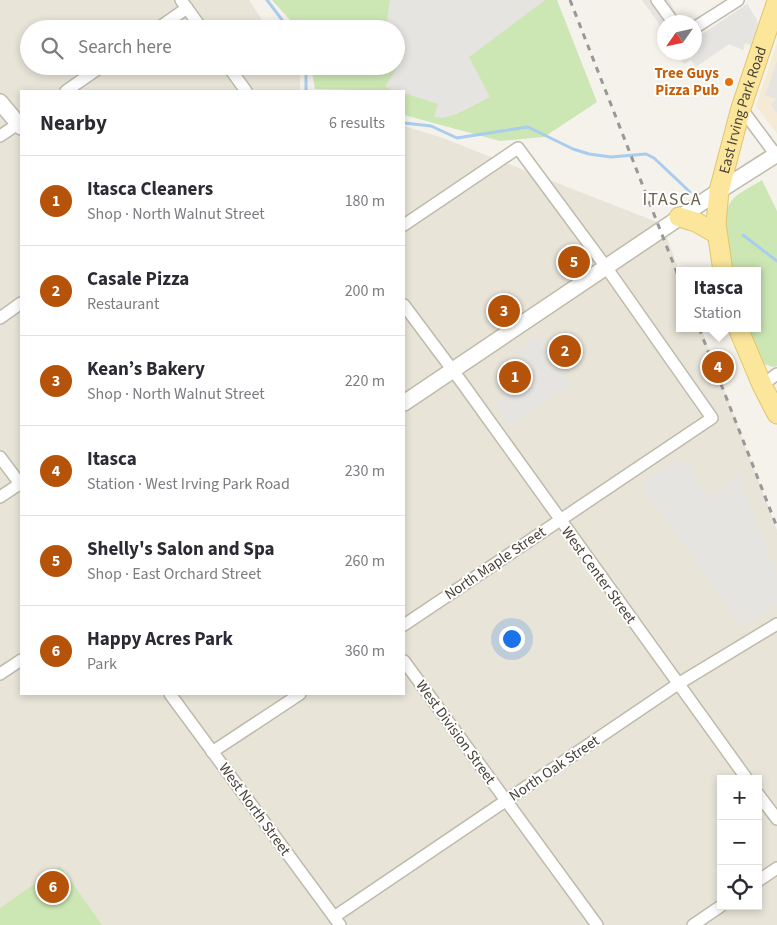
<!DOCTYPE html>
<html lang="en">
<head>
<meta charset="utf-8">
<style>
  body { margin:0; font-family:"Source Sans 3",sans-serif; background:#f7f7f7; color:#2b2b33 }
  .controls { position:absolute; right:15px; bottom:15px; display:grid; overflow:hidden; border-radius:0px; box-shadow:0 2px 8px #0003 }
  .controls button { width:45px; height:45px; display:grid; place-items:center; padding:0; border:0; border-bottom:1px solid #e1e1e2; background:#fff; color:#2b2b33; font:25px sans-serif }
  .compass { position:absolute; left:657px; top:15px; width:45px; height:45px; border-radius:50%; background:#fff; box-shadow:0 2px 8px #0003; rotate:236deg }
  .you { position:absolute; left:511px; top:638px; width:18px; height:18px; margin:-12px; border:4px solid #fff; border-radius:50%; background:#1a73e8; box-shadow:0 0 0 8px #1a73e833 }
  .badge { display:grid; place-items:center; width:32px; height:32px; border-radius:50%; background:#b45309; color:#fff; font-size:16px; font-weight:700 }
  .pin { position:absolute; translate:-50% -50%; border:2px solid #fff; box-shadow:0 1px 5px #0006 }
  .popup { position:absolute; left:676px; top:267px; width:85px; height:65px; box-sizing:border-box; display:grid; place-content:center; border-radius:0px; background:#fff; filter:drop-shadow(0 1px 4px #0005); font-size:16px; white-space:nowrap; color:#7c7c81 }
  .popup b { font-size:19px; color:#2b2b33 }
  .popup::after { content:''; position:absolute; left:50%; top:100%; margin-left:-10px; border:10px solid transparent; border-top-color:#fff }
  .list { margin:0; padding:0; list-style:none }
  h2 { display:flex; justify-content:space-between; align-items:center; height:65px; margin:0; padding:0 20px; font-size:21px }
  h2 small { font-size:16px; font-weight:400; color:#7c7c81 }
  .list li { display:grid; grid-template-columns:32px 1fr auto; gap:15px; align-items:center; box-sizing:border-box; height:90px; padding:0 20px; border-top:1px solid #e1e1e2 }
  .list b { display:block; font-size:19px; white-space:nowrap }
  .list p { margin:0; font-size:16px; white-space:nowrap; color:#7c7c81 }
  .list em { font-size:16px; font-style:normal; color:#7c7c81 }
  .icon { flex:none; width:28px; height:28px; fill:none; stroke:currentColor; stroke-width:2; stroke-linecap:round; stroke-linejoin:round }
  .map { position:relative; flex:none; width:777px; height:925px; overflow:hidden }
  .search { position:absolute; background:#fff; box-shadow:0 2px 8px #0003; left:20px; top:20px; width:385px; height:55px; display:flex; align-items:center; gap:12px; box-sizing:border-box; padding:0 18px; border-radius:28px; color:#7c7c81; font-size:19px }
  .panel { position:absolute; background:#fff; box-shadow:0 2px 8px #0003; left:20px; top:90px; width:385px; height:605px; border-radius:0px }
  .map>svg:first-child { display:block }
  .residential { fill:#e8e4d8; fill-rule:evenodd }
  .commercial { fill:#f5ead6 }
  .green { fill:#cde7b4 }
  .parking { fill:#e6e4e1 }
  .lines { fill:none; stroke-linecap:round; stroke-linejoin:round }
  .stream { stroke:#a8cdee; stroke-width:3 }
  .minor-casing { stroke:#c0baac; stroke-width:14 }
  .tertiary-casing { stroke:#c0baac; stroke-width:18 }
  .primary-casing { stroke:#e0c56c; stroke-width:21 }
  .minor { stroke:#fff; stroke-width:11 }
  .tertiary { stroke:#fff; stroke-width:15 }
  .primary { stroke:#fbe69c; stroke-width:19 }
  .rail { stroke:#989898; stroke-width:3; stroke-dasharray:6 6; stroke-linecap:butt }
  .food-dot { fill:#e8710a; stroke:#fff; stroke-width:2 }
  .labels { text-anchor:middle; stroke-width:4; stroke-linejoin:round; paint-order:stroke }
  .food-label { font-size:15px; font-weight:bold; fill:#c56008; stroke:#fff; text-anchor:end }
  .street-label { font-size:15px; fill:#484338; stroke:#fff }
  .quarter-label { font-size:18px; letter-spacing:1px; fill:#6a614f; stroke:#fff }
</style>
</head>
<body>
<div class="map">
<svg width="777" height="925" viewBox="0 0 777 925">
  <rect width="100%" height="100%" fill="#f4f2ea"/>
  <!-- residential -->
  <path class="residential" d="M0,0h249l19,29h-239v37h264l7,10v15h-279v603h383v-568l36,11 222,87 17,47v57h22l76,202v395h-777zM721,779h37v127h-37z"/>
  <!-- commercial -->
  <path class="commercial" d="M777,43v91l-21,-28z"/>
  <!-- green -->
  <g class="green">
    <path d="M272,0h285l40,102 -53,35 -44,4 -96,-26v-24l-89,-2 -4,-23h85v-37h-98z"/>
    <path d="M762,180l15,31v155l-4,1 -12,-4 -15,-35h11v-57h-27c-2,-18 -10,-57 2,-71 7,-8 21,-14 30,-20z"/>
    <path d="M60,866l42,59h-102v-17z"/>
  </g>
  <!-- parking -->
  <g class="parking">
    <path d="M390,0h155l-76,57 21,40 -33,17 -15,4 -8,-1 4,-13 -53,-17 20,-32 -9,-6v-20h-10z"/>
    <path d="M642,0h27l9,17 -8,5h-6l-2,6z"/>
    <path d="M747,4l10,16 1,7 -7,18 -6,-2 -2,7 -14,-6 -33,23 -5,-7 -7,4 -6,-8 6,-3 10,-1 1,-13z"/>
    <path d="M777,61v52l-6,-8 5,-6 -11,-4z"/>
    <path d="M539,335l34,49 -63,42 -15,-23 38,-27 -17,-25z"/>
    <path d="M676,460l12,3 20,35 32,-25 11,35 26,67v29l-36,23 -100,-143z"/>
  </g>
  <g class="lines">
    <!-- stream -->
    <g class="stream">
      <path d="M267,0l22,29"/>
      <path d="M306,66v25"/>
      <path d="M404,123l27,3 26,12 71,-11 45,22 16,5 22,3 35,-3 8,4 36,34"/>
      <path d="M743,235l34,26"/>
    </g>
    <defs>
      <g id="minor">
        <path d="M181,0l21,29"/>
        <path d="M657,0l16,22"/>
        <path d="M694,28l44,-28"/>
        <path d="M157,29l30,-21"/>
        <path d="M228,66l18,25"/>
        <path d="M66,91l36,-25"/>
        <path d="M741,108l35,47"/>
        <path d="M0,136l21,-14"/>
        <path d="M404,225l114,-77 88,119 106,151 -308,207"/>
        <path d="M404,305l59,79 284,395"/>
        <path d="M0,318l21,-15"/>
        <path d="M762,385l15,-11"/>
        <path d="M0,457l21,28"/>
        <path d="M0,497l21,-14"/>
        <path d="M404,661l193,264"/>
        <path d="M0,674l21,-14"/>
        <path d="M170,694l170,231"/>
        <path d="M212,752l88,-58"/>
        <path d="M758,794l19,25"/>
        <path d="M758,881l19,-13"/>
        <path d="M334,917l344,-233 99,-60"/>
        <path d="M693,925l28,-19"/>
      </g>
      <g id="tertiary">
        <path d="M0,102l21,25"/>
        <path d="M404,403l315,-212 58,-37"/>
      </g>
      <g id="primary">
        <path d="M679,217l17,5 21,12"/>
        <path id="s1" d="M723,271l-7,-47 3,-33 22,-83 36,-107"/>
        <path d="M738,328l24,57 15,29"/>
      </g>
    </defs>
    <!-- minor casing -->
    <use href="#minor" class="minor-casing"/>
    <!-- tertiary casing -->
    <use href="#tertiary" class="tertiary-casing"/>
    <!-- primary casing -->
    <use href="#primary" class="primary-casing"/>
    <!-- minor -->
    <use href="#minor" class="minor"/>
    <!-- tertiary -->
    <use href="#tertiary" class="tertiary"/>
    <!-- primary -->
    <use href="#primary" class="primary"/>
    <!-- rail -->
    <g class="rail">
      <path d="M570,0l109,278"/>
      <path d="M699,328l78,199"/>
    </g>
  </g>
  <!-- markers -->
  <circle class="food-dot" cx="729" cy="82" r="5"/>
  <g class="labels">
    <!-- food labels -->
    <g class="food-label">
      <text x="719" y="78">Tree Guys<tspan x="719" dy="17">Pizza Pub</tspan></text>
    </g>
    <!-- street labels -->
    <g class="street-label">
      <text dy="5" stroke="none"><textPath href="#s1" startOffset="165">East Irving Park Road</textPath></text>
      <text transform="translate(495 563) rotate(-34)" y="5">North Maple Street</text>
      <text transform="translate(599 575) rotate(54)" y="5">West Center Street</text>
      <text transform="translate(456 732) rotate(54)" y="5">West Division Street</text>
      <text transform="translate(554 768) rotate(-34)" y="5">North Oak Street</text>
      <text transform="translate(255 809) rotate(54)" y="5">West North Street</text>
    </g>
    <!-- quarter labels -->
    <g class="quarter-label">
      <text x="672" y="205">ITASCA</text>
    </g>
  </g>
</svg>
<div class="controls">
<button>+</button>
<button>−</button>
<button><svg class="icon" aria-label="locate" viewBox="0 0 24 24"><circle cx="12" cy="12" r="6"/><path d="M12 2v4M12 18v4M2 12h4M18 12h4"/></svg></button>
</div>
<svg class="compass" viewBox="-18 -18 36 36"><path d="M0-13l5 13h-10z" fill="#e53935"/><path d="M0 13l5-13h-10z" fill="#7c7c81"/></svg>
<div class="you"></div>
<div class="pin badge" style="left:515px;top:377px">1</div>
<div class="pin badge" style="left:565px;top:351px">2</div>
<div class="pin badge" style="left:504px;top:311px">3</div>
<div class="pin badge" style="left:718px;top:367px">4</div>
<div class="popup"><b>Itasca</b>Station</div>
<div class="pin badge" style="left:574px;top:262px">5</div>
<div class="pin badge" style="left:53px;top:887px">6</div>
<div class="search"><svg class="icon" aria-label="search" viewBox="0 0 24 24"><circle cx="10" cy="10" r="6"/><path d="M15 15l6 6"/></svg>Search here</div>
<section class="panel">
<h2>Nearby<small>6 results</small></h2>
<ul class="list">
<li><span class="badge">1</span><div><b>Itasca Cleaners</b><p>Shop · North Walnut Street</p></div><em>180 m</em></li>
<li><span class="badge">2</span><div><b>Casale Pizza</b><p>Restaurant</p></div><em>200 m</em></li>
<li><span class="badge">3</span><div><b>Kean’s Bakery</b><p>Shop · North Walnut Street</p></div><em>220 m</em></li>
<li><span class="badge">4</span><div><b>Itasca</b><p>Station · West Irving Park Road</p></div><em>230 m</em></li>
<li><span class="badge">5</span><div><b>Shelly's Salon and Spa</b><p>Shop · East Orchard Street</p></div><em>260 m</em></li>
<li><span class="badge">6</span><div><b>Happy Acres Park</b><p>Park</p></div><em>360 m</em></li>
</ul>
</section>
</div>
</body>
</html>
